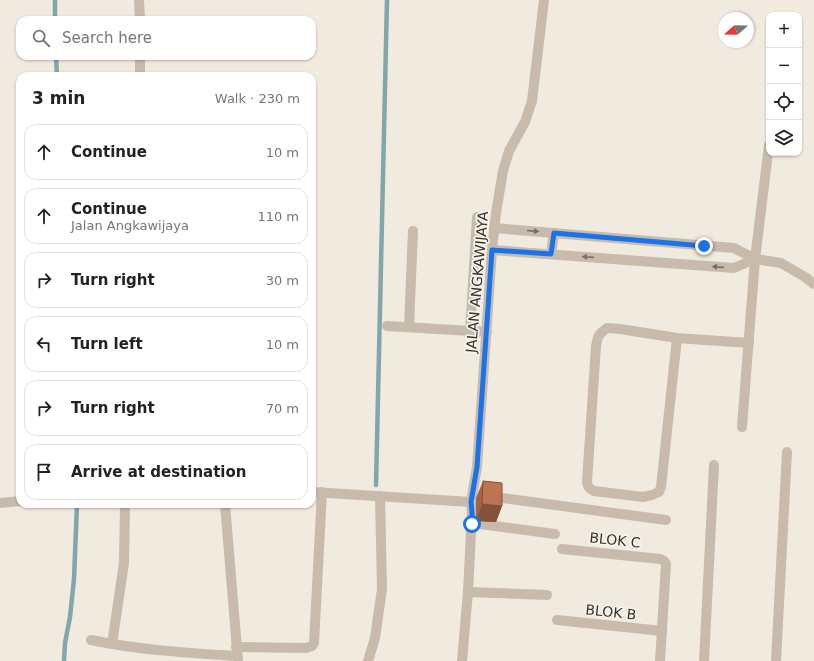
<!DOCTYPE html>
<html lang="en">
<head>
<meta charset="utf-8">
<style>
  body { margin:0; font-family:"DejaVu Sans",sans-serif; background:#f6f6f6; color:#222 }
  .controls { position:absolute; right:12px; top:12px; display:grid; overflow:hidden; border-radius:8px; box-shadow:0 1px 3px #0004 }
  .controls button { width:36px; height:36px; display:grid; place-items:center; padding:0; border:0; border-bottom:1px solid #e0e0e0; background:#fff; color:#222; font:20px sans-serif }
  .compass { position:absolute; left:718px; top:12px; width:36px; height:36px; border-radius:50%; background:#fff; box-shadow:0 1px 3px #0004; rotate:250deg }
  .stop { position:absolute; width:12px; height:12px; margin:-9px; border:3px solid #1a73e8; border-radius:50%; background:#fff }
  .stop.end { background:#1a73e8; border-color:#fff; box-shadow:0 1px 4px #0008 }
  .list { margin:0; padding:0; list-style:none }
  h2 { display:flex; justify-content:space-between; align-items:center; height:52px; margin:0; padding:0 16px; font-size:17px }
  h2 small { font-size:13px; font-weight:400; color:#767676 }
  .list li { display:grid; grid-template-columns:26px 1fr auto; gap:12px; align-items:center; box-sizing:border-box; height:56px; margin:0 8px 8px; padding:0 8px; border:1px solid #e0e0e0; border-radius:12px }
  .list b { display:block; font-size:15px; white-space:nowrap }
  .list p { margin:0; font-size:13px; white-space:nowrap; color:#767676 }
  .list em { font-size:13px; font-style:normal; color:#767676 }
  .icon { flex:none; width:22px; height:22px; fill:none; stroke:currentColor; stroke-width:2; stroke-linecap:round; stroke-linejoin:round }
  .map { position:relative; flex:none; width:814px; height:661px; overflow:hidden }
  .search { position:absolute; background:#fff; box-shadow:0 1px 3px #0004; left:16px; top:16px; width:300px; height:44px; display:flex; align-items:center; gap:10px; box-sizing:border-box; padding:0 14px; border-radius:12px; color:#767676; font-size:15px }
  .panel { position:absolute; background:#fff; box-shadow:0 1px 3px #0004; left:16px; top:72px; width:300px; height:436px; border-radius:12px }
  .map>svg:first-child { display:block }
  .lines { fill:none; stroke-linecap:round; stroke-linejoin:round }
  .stream { stroke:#80a7ac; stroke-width:4.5 }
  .minor { stroke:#c8bbac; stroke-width:10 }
  .wall { fill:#a26447 }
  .shaded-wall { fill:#845139 }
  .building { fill:#bc7452; stroke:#845139 }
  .oneway { fill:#786e64 }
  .route { stroke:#1a73e8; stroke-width:5 }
  .labels { text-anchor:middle; stroke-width:3.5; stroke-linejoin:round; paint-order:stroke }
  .street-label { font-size:14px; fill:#372f2a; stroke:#f9f4ec }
</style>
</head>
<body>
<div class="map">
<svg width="814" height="661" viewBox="0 0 814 661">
  <rect width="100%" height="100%" fill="#f1eadf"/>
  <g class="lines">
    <!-- stream -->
    <g class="stream">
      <path d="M55,0v20"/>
      <path d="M56,56l1,20"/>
      <path d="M376,485l11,-485"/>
      <path d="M64,661l1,-18 5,-26 4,-38 3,-75"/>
    </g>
    <!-- minor -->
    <g class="minor">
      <path d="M139,0l1,20"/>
      <path d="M140,56v20"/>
      <path d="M494,228l240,20 21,11 26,4 24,14 9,7"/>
      <path d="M492,250l242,18 21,-9"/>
      <path d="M551,254l3,-21"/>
      <path d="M387,326l100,6"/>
      <path d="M409,327l4,-96"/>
      <path d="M470,331l7,-114"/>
      <path d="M677,338l-16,149 -2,5 -7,3 -9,2 -49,-6c-5,-2 -6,-4 -7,-9l9,-136 2,-9 3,-4 6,-5 13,1 57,9 72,5"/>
      <path d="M742,427l13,-168 14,-114"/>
      <path d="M312,492l159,10"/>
      <path d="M488,496l178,24"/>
      <path d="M0,503l20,-2"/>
      <path d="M225,504l13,157"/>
      <path d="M472,523l83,11"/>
      <path d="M562,549l98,10 4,2 2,3 -6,97"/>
      <path d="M468,592l79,3"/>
      <path d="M557,620l105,11"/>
      <path d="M91,640c48,10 97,13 146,16"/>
      <path d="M112,644l12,-81 1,-59"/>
      <path d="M236,647l70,1 6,-2 2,-3 8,-151"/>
      <path d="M368,661l7,-23 7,-49 -2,-93"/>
      <path d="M462,661l6,-69 4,-80 -1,-10 6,-35 15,-217 4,-37 7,-42 6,-20 16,-29 7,-21 12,-101"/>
      <path d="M704,661l10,-196"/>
      <path d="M776,661l11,-209"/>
    </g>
  </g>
  <!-- wall -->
  <path class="wall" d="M483,481l19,25 -6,16 -20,-1v-23z"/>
  <!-- shaded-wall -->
  <path class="shaded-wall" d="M482,504l20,2 -6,16 -20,-1z"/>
  <!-- building -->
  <path class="building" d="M483,481l19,2v23l-20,-2z"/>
  <!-- one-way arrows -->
  <defs><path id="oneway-solid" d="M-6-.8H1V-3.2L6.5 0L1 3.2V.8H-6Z"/></defs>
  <g class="oneway">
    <use href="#oneway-solid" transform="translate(533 231) rotate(5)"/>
    <use href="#oneway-solid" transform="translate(588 257) rotate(-176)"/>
    <use href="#oneway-solid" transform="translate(718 267) rotate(-176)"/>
  </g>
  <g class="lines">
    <!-- route -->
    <path class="route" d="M472,524v-12l-1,-10 6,-35 15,-217 59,4 3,-21 150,13"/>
  </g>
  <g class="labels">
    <!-- street labels -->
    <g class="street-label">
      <text transform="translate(477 282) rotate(-85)" y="5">JALAN ANGKAWIJAYA</text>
      <text transform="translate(615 540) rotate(6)" y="5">BLOK C</text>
      <text transform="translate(611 612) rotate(6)" y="5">BLOK B</text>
    </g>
  </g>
</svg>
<div class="controls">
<button>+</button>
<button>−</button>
<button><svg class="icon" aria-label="locate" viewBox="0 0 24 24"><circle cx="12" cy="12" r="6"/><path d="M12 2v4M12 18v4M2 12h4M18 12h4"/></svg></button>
<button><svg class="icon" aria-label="layers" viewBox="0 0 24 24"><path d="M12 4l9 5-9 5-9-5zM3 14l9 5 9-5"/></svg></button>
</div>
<svg class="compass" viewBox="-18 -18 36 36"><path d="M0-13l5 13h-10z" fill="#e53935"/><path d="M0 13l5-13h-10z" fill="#767676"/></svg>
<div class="stop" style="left:472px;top:524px"></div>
<div class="stop end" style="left:704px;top:246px"></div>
<div class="search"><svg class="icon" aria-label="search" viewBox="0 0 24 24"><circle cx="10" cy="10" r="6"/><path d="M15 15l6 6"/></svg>Search here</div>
<section class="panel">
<h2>3 min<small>Walk · 230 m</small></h2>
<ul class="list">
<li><svg class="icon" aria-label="ahead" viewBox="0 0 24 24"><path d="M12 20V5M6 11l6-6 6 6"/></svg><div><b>Continue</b></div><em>10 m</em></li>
<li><svg class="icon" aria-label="ahead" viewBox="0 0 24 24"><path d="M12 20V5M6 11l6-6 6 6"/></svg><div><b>Continue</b><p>Jalan Angkawijaya</p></div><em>110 m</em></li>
<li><svg class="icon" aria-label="right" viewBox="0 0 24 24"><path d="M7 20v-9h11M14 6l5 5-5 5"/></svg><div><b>Turn right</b></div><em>30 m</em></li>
<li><svg class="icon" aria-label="left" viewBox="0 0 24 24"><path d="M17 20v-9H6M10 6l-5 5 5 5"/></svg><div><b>Turn left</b></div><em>10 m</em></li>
<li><svg class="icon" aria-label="right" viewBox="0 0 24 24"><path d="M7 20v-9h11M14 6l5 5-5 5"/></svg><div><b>Turn right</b></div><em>70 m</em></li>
<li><svg class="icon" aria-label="arrive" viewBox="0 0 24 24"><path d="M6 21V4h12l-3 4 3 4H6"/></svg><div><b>Arrive at destination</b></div></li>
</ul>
</section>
</div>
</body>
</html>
